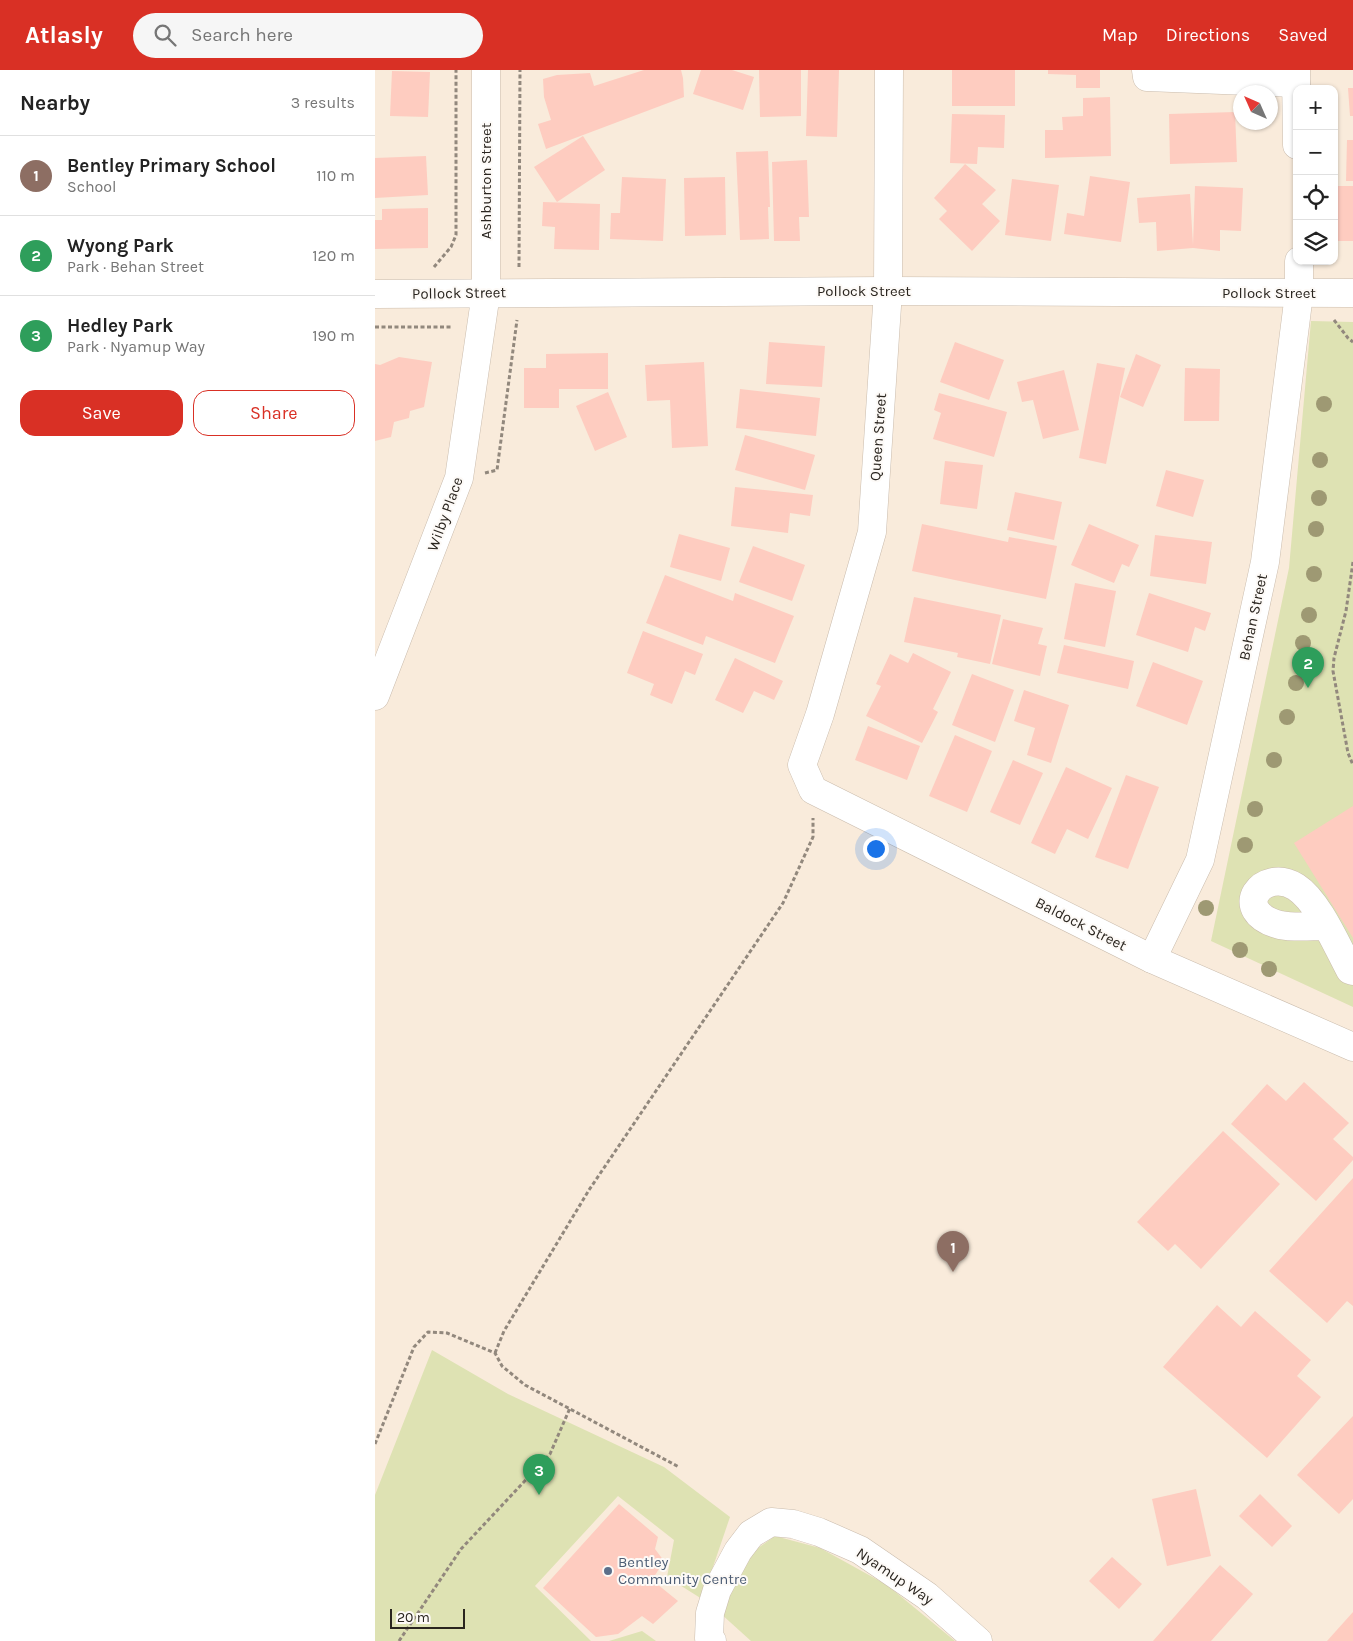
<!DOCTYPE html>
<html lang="en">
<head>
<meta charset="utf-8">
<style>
  body { margin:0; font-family:Karla,sans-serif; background:#f6f6f6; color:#222 }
  .controls { position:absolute; right:15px; top:15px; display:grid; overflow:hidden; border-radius:10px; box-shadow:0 1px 4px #0004 }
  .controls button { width:45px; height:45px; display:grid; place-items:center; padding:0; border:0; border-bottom:1px solid #e0e0e0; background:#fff; color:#222; font:25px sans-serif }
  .compass { position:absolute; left:858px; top:15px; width:45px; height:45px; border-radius:50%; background:#fff; box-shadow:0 1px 4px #0004; rotate:315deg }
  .scale { position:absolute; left:15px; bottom:12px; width:75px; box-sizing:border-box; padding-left:5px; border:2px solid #2a251f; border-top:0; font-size:14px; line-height:18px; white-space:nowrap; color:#2a251f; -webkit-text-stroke:4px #fdfaf7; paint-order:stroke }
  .you { position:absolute; left:500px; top:778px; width:18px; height:18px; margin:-12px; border:4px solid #fff; border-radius:50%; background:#1a73e8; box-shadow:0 0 0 8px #1a73e833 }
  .badge { display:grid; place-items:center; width:32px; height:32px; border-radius:50%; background:#d93025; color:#fff; font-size:16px; font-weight:700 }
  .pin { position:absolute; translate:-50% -41px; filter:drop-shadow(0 1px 2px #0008) }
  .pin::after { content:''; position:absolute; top:26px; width:18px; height:15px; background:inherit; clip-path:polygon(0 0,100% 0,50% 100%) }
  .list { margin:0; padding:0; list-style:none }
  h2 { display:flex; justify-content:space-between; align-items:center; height:65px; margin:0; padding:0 20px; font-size:21px }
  h2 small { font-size:16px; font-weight:400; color:#767676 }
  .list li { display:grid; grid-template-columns:32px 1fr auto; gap:15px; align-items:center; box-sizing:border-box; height:80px; padding:0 20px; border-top:1px solid #e0e0e0 }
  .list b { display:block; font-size:19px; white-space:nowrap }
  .list p { margin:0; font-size:16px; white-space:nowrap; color:#767676 }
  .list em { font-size:16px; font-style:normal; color:#767676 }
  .actions { display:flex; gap:10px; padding:15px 20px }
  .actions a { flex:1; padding:11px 0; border:1px solid #d93025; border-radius:15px; text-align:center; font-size:18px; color:#d93025 }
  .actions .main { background:#d93025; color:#fff }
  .icon { flex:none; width:28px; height:28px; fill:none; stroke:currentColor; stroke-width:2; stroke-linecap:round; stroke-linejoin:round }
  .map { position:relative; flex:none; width:978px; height:1571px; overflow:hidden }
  header { display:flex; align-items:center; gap:30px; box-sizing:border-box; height:70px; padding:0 25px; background:#d93025; color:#fff }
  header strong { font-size:24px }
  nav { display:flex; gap:28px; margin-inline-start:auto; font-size:18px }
  .search { width:350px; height:45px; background:#f6f6f6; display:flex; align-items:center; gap:12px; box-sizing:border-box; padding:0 18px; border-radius:28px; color:#767676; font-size:19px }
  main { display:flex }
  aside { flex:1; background:#fff }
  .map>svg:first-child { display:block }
  .green { fill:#dee2b3 }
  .building { fill:#feccc0 }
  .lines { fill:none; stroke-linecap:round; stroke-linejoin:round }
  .minor-casing { stroke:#cabcad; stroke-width:29 }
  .path { stroke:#92887d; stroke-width:3; stroke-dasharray:4 2.5; stroke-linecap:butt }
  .minor { stroke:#fff; stroke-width:28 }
  .tree { fill:#9e9973 }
  .service-dot { fill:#5c6f8a; stroke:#fdfaf7; stroke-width:2 }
  .labels { text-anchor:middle; stroke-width:4; stroke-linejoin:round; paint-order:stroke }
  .street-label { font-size:15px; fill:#2a251f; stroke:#fdfaf7 }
  .service-label { font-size:15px; fill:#4e5e75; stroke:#fdfaf7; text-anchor:start }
</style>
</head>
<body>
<header>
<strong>Atlasly</strong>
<div class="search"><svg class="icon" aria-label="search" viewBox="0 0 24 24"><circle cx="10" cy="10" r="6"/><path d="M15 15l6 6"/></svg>Search here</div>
<nav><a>Map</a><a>Directions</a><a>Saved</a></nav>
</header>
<main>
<aside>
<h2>Nearby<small>3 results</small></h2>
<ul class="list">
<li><span class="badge" style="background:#8d6e63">1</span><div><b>Bentley Primary School</b><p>School</p></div><em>110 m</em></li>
<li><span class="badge" style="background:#2e9e5b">2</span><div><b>Wyong Park</b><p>Park · Behan Street</p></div><em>120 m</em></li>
<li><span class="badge" style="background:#2e9e5b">3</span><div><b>Hedley Park</b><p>Park · Nyamup Way</p></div><em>190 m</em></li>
</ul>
<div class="actions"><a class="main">Save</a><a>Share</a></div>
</aside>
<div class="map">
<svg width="978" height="1571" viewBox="0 0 978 1571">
  <rect width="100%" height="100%" fill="#f9ebdb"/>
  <!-- green -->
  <g class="green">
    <path d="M936,251l42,1v685l-142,-66 78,-373z"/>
    <path d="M57,1280l76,44 156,73 66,50 -28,82 -35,-22 7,-37 -56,-44 -83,90 56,55h-216v-146z"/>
    <path d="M400,1466l45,12 67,37 68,56h-204l-31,-28 34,-62z"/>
    <path d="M267,1561l14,10h-47z"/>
  </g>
  <!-- building -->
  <g class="building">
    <path d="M269,0h37l2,8 1,19 -138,52 -8,-25 13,-4 -7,-23 -1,-18 14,-4 33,-2 4,13z"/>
    <path d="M326,0h31l22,7 -11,33 -50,-16z"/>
    <path d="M384,0h42v46l-41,1z"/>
    <path d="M433,0h31l-2,67 -31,-1z"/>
    <rect x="577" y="0" width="63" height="36"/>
    <path d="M673,0h52v18h-24v-13l-28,-1z"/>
    <path d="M17,1l38,1 -2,45 -38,-1z"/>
    <path d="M973,18h5v28h-3z"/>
    <path d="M735,27l1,59 -66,2v-28h18l-1,-13 21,-1v-18z"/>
    <path d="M860,42l2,50 -67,2 -1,-50z"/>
    <path d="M577,44l53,1 -1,33 -26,-1 -1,17 -27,-1z"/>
    <path d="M208,66l22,34 -48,32 -23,-35z"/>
    <path d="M972,70h6v41h-7z"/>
    <path d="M393,81l2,56h-2l1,32 -29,1 -4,-88z"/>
    <path d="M51,86l2,39 -53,3v-40z"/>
    <path d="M432,90l2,57h-10l1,24h-26l-2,-79z"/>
    <path d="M590,94l31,26 -14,14 18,17 -28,30 -33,-32 8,-8 -13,-13z"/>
    <path d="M715,106l40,6 -9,60 -57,-8 3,-21 17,3z"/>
    <path d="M247,107l44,2 -3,62 -53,-2 1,-26h9z"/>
    <path d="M350,107l1,58 -41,1 -1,-58z"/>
    <path d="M637,109l47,6 -8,56 -46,-6z"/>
    <path d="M820,116l48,2 -2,43 -21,-1v21l-27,-3 -36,3 -1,-29 -17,1 -2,-25 53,-4 3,51z"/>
    <path d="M959,116h19v55h-17l-2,-2z"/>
    <path d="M168,132l57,2 -1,46 -45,-1 1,-22 -13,-1z"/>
    <path d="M53,138v40l-53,1v-29h7v-11z"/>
    <path d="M394,272l56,4 -3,41 -56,-3z"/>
    <path d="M580,272l49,18 -15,40 -49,-18z"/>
    <path d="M233,283v36h-49v19h-35v-40h22v-14z"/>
    <path d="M761,284l25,11 -18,42 -23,-10z"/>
    <path d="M24,287l33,5 -8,45 -14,4 -1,7 -15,4 -3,15 -16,4v-77l5,1z"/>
    <path d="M329,292l4,84 -36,2 -2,-48 -23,1 -2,-36z"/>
    <path d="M722,293l28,5 -19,96 -27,-6z"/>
    <path d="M810,298l35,1 -1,52h-35z"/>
    <path d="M689,300l15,60 -36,9 -10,-39 -11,2 -5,-20z"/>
    <path d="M365,319l80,9 -4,38 -80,-8z"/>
    <path d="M233,322l19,45 -32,14 -19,-45z"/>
    <path d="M564,323l68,19 -13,45 -61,-18 8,-26 -7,-3z"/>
    <path d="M370,365l70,20 -10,35 -70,-20z"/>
    <path d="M570,391l38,4 -6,44 -37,-5z"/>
    <path d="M791,400l38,10 -11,37 -37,-11z"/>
    <path d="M360,417l78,8 -3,21 -20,-3 -2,20 -57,-7z"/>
    <path d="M640,422l47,10 -8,38 -47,-10z"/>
    <path d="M547,454l86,18 1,-5 48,9 -11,53 -134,-28z"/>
    <path d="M714,454l50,21 -10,22 -7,-3 -8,19 -43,-18z"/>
    <path d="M304,464l51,14 -9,33 -51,-14z"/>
    <path d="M780,465l57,7 -6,42 -56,-8z"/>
    <path d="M378,476l52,19 -13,36 -53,-19z"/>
    <path d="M290,505l68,26 2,-8 59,23 -19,47 -69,-27 -3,9 -57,-22z"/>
    <path d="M700,513l41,8 -11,56 -41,-8z"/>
    <path d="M774,523l62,20 -6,18 -10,-4 -7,25 -52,-17z"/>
    <path d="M539,527l87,18 -11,49 -33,-7 1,-4 -54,-11z"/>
    <path d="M628,549l40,9 -5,16 9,2 -7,30 -48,-12z"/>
    <path d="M268,561l60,23 -8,21 -10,-4 -13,33 -22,-9 4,-11 -27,-11z"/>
    <path d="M689,575l70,16 -6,28 -71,-16z"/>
    <path d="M538,583l38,19 -18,37 5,3 -16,31 -56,-27 15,-30 -5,-2 14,-30 18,9z"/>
    <path d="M360,588l48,23 -9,19 -20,-9 -11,22 -28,-13z"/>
    <path d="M778,592l50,19 -16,44 -51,-19z"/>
    <path d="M597,604l42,16 -19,52 -43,-17z"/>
    <path d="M649,620l45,15 -18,58 -24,-8 8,-27 -21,-7z"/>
    <path d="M493,656l52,20 -13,34 -52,-20z"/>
    <path d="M580,665l37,16 -25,61 -38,-16z"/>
    <path d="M638,690l30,13 -23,52 -30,-13z"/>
    <path d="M691,697l46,21 -24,51 -21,-10 -12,25 -24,-11z"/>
    <path d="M751,705l33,12 -31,82 -33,-12z"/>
    <path d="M978,736v132l-59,-95z"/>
    <path d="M929,1012l45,41 -16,16 20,18v3l-37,41 -85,-77 36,-40 19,17z"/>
    <path d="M848,1061l57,53 -79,85 -26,-25 -7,7 -31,-29z"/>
    <path d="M978,1108v128l-6,-5 -20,22 -58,-52z"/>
    <path d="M842,1235l24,22 14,-16 56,49 -14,16 24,21 -54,61 -104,-91z"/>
    <path d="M978,1346v83l-14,15 -42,-39z"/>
    <path d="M821,1419l15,67 -44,10 -15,-67z"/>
    <path d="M885,1424l32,32 -20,21 -33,-31z"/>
    <path d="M244,1434l39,33 -3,12 9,12 -12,19 26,21 -25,23 -11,-8 -24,18 -22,3 -53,-49z"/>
    <path d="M737,1487l30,27 -23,25 -30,-28z"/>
    <path d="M845,1495l33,29 -42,47h-58z"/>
    <path d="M978,1542v29h-26z"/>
  </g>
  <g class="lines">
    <defs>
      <g id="minor">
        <path d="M514,0l-1,221 -16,241 -52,182 -18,51 11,25 339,169 201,88"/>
        <path d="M771,0l1,7 149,6"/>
        <path d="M921,0l1,75"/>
        <path d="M0,224l513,-3 465,2"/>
        <path d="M0,626l84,-218 27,-185v-223"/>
        <path d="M951,856c-15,0 -32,2 -46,-1 -52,-14 -17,-59 16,-38 22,14 41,59 54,83l3,1"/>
        <path d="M777,889l48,-99 65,-298 34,-268v-33"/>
        <path d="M337,1571l-3,-3 1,-25 7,-23 21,-39 13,-17 20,-12 22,2 26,8 41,18 67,46 51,45"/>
      </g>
    </defs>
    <!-- minor casing -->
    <use href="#minor" class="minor-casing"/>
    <!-- path -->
    <g class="path">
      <path d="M59,197l17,-20 5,-12v-165"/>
      <path d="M144,197l1,-197"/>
      <path d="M959,250l14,18 5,4"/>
      <path d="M0,257h77"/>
      <path d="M110,403l12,-3 20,-150"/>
      <path d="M978,492l-7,49 -12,47 -1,13 15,82 5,12"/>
      <path d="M120,1283l9,-22 85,-141 194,-287 30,-66v-19"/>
      <path d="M0,1374l39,-97 14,-15 19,1 48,20 7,13 23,19 154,82"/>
      <path d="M24,1571l62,-92 89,-95 20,-46"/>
    </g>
    <!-- minor -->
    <use href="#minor" class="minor"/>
  </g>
  <!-- trees -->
  <g class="tree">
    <circle cx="949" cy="334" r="8"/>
    <circle cx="945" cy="390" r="8"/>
    <circle cx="944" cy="428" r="8"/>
    <circle cx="941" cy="459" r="8"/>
    <circle cx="939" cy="504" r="8"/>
    <circle cx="934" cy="545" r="8"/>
    <circle cx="928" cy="573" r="8"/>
    <circle cx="921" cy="613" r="8"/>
    <circle cx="912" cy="647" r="8"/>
    <circle cx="899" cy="690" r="8"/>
    <circle cx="880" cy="739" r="8"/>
    <circle cx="870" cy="775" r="8"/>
    <circle cx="831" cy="838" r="8"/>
    <circle cx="865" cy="880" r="8"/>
    <circle cx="894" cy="899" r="8"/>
  </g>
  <!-- markers -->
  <circle class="service-dot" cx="233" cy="1501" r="5"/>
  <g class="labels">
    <!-- street labels -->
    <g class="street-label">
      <text transform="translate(111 111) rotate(-90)" y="5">Ashburton Street</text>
      <text x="489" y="226">Pollock Street</text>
      <text transform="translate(84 223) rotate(-1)" y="5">Pollock Street</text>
      <text x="894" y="228">Pollock Street</text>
      <text transform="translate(503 367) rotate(-86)" y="5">Queen Street</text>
      <text transform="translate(70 444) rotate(-70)" y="5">Wilby Place</text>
      <text transform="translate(878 547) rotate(-78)" y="5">Behan Street</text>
      <text transform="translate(706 854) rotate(27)" y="5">Baldock Street</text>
      <text transform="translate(520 1506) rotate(34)" y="5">Nyamup Way</text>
    </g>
    <!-- service labels -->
    <g class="service-label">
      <text x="243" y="1497">Bentley<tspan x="243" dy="17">Community Centre</tspan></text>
    </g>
  </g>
</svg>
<div class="controls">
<button>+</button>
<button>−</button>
<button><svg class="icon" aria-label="locate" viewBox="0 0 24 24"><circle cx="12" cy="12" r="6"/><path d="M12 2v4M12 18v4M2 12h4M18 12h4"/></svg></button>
<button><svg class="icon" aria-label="layers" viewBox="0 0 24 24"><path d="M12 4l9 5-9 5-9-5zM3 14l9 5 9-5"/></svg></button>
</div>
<svg class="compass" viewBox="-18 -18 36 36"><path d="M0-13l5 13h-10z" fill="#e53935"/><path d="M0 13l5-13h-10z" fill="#767676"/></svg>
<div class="scale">20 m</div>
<div class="you"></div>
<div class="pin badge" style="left:578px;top:1202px;background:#8d6e63">1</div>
<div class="pin badge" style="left:933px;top:618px;background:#2e9e5b">2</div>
<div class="pin badge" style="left:164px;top:1425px;background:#2e9e5b">3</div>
</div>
</main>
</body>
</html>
